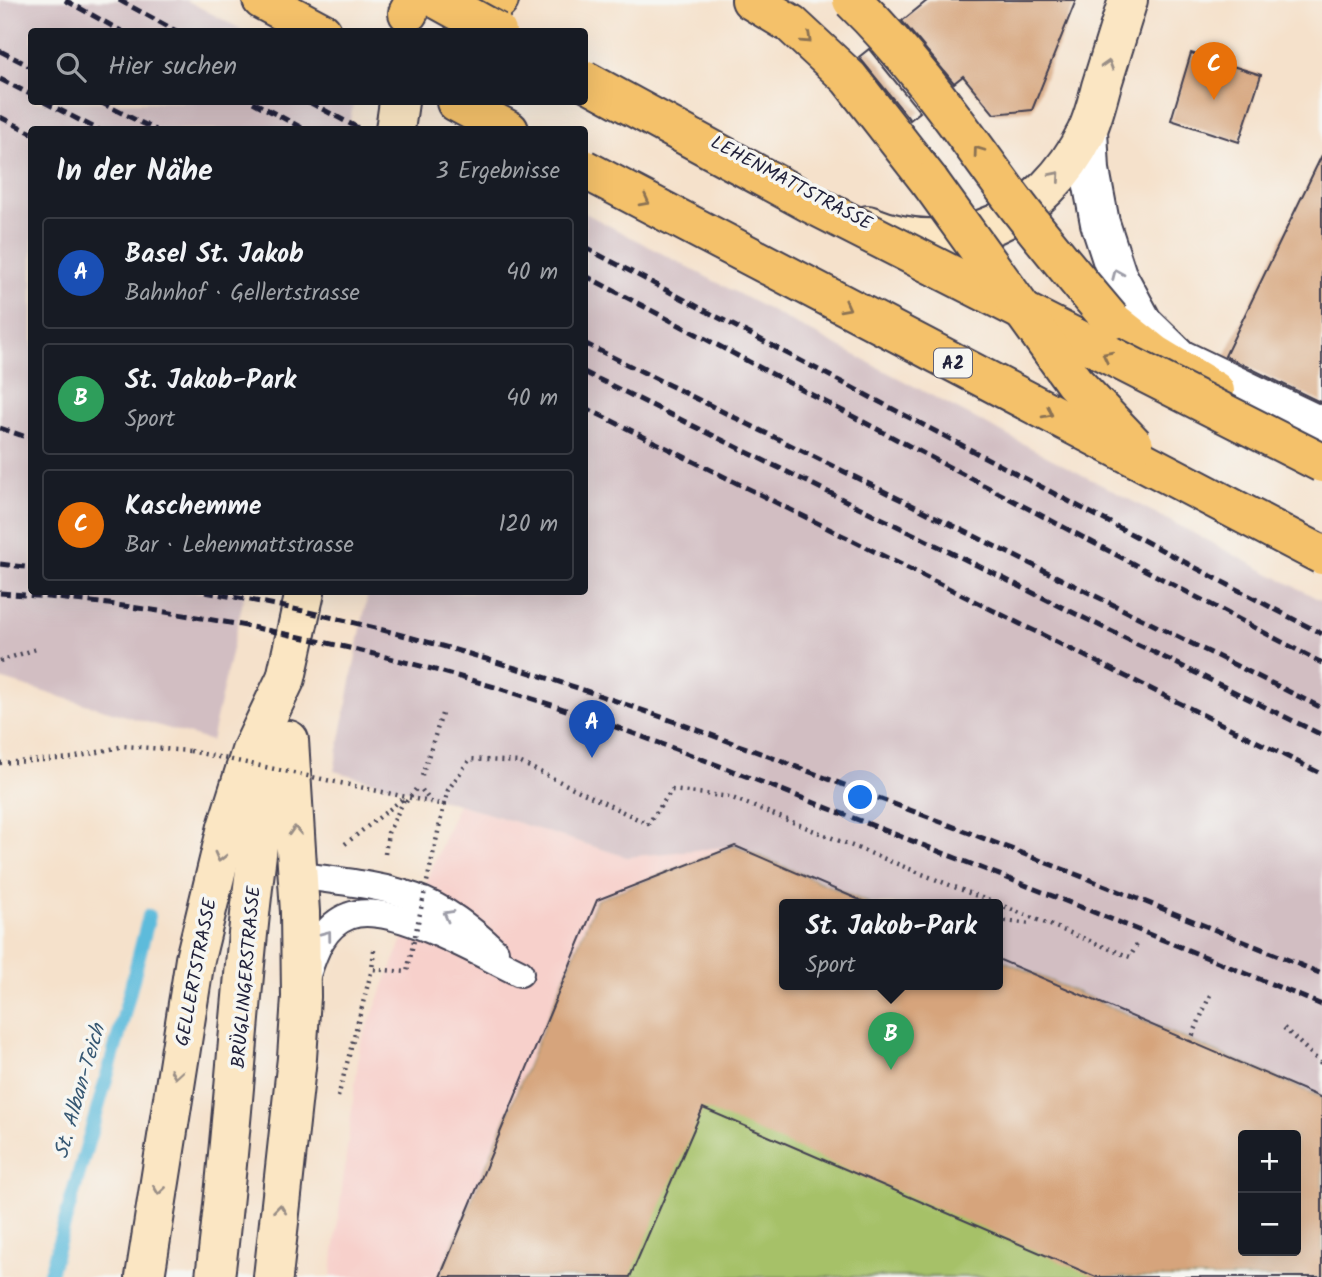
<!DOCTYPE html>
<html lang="de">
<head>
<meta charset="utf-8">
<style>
  body { margin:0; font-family:Kalam,sans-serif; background:#242831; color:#f1f3f6 }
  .controls { position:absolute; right:21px; bottom:21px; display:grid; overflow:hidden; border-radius:7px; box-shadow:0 7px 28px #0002 }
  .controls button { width:63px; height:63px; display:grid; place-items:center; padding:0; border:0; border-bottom:2px solid #363941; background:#171b24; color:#f1f3f6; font:35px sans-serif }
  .you { position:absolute; left:861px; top:798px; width:24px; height:24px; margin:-18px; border:5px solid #fff; border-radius:50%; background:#1a73e8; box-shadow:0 0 0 10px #1a73e833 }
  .badge { display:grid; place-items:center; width:46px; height:46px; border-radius:50%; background:#8c9099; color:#fff; font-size:23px; font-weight:700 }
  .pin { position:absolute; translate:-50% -58px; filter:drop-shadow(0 2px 4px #0008) }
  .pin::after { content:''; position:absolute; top:37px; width:24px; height:21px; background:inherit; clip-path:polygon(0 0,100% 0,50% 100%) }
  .popup { position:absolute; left:779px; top:899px; width:224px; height:91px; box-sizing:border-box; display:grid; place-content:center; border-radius:7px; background:#171b24; filter:drop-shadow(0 2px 5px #0005); font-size:23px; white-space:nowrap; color:#9ea1a6 }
  .popup b { font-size:26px; color:#f1f3f6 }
  .popup::after { content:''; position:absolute; left:50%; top:100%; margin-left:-14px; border:14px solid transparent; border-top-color:#171b24 }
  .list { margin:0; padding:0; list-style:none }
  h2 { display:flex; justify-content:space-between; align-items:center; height:91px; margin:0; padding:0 28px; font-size:30px }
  h2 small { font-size:23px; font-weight:400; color:#9ea1a6 }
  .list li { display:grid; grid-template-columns:46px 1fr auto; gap:21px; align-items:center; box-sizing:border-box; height:112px; margin:0 14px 14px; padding:0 14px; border:2px solid #363941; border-radius:7px }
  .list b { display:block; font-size:26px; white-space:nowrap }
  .list p { margin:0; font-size:23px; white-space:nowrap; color:#9ea1a6 }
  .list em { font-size:23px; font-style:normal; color:#9ea1a6 }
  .icon { flex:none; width:38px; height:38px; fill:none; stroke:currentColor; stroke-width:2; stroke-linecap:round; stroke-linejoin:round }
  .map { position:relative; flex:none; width:1322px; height:1277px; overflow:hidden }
  .search { position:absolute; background:#171b24; box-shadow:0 7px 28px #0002; left:28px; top:28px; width:560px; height:77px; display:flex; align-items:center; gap:18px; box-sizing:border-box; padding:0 24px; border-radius:7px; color:#9ea1a6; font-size:26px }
  .panel { position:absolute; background:#171b24; box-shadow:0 7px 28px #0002; left:28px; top:126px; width:560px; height:469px; border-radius:7px }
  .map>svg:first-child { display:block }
  .built { fill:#f7d0cb; fill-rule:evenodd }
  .industrial { fill:#d2bec2 }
  .green { fill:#a6c168; stroke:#647252; stroke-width:2; fill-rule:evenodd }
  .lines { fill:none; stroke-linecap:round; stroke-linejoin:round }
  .stream { stroke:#5dbbdb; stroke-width:14 }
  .building { fill:#d6a47b; fill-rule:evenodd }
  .lane-casing { stroke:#423f51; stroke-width:30 }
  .street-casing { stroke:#423f51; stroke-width:42 }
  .secondary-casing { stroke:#423f51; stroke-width:42 }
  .highway-casing { stroke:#423f51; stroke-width:42 }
  .path { stroke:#423f51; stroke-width:4.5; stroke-dasharray:2 5; stroke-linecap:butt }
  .lane { stroke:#fff; stroke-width:26 }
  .street { stroke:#fff; stroke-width:38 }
  .secondary { stroke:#fbe6c3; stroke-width:38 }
  .highway { stroke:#f4c16a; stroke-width:38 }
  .rail { stroke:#22223b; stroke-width:5; stroke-dasharray:10 5; stroke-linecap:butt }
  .highway-bridge-casing { stroke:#423f51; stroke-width:42; stroke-linecap:butt }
  .path-bridge { stroke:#423f51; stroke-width:4.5; stroke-dasharray:2 5; stroke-linecap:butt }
  .highway-bridge { stroke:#f4c16a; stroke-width:38 }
  .oneway { stroke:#8b7252 }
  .oneway2 { stroke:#998e86 }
  .oneway3 { stroke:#9c9ca7 }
  .labels { text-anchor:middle; stroke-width:7; stroke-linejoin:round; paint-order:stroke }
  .shield { fill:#f6f6f2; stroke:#626272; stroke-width:2 }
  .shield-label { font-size:18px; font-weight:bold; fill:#22223b }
  .street-label { font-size:19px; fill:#22223b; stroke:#f6f6f2 }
  .water-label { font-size:21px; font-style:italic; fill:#375873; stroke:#f6f6f2 }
</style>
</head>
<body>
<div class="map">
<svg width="1322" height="1277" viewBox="0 0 1322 1277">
  <rect width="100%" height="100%" fill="#f6f6f2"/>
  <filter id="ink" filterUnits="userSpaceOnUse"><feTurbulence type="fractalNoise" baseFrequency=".0143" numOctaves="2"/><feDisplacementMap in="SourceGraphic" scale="14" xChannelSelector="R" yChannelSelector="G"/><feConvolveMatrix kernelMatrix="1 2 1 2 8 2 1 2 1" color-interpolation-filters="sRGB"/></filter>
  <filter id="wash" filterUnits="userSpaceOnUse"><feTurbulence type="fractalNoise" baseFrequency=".00686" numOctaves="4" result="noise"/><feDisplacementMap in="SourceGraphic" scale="28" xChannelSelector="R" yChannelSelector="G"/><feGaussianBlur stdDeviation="1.57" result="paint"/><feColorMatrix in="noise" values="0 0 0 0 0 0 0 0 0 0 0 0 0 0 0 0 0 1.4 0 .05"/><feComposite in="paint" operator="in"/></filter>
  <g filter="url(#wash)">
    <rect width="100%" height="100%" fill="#f5e1cb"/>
    <!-- built -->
    <path class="built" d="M458,804l169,53 108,-11 134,58h-85v80h214v-25l324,139v179h-991l29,-232zM1243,1135h53v116h-53z"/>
    <!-- industrial -->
    <g class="industrial">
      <path d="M0,0h186l58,31 -212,1v70h322l-6,27 -316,1v462h213l-34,149 -211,-62z"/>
      <path d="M585,213l737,388v497l-324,-139v-55h-129l-134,-58 -108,11 -169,-53 -124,-33 34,-179h216z"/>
    </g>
    <!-- green -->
    <path class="green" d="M735,846l134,58h-85v80h214v-25l324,139v179h-882l157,-377zM1243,1135h53v116h-53z"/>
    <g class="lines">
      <!-- stream -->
      <path class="stream" d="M49,1277l69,-239 31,-122"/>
    </g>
    <g id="blocks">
      <!-- building -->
      <g class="building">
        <path d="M928,0h148l-44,110 -38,4 -31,-38 -9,7 -52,-62z"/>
        <path d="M869,49l51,63 -10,8 -51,-63z"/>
        <path d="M1191,53l70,22 -22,67 -68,-22z"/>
        <path d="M1322,155v248l-97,-47z"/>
        <path d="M735,846l134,58h-85v80h214v-25l324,139v179h-226l-393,-169 -73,169h-190l157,-377zM1243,1135h53v116h-53z"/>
      </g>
    </g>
  </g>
  <g filter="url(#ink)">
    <use href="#blocks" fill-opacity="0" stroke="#423f51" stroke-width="2"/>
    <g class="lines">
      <defs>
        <g id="lane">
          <path d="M297,875c39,6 80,9 117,22 31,11 57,32 81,54"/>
          <path d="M307,975c7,-23 17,-50 42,-59 40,-16 133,39 171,57"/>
        </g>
        <path id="street" d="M1088,130l2,40 10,53 17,52 26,48 37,36 142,68"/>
        <g id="secondary">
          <path d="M395,130l4,-28"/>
          <path d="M868,225c90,37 177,-9 218,-92 7,-14 11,-31 15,-46 9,-29 18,-58 27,-87"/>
          <path d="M145,1277l50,-318 32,-132 24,-76 35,-73 19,-86"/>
          <path d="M215,1277c22,-176 27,-355 58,-530"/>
          <path d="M273,1277l24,-219 4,-61 -1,-85 -11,-172"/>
        </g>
        <g id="highway">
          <path d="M262,0l60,32"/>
          <path d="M751,0l40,24 58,54 81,104"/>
          <path d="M408,13l7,-13"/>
          <path d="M465,32l34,-32"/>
          <path d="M456,102l53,28"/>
          <path d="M1111,320l43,34 61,37"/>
        </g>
      </defs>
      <!-- lane casing -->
      <use href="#lane" class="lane-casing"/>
      <!-- street casing -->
      <use href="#street" class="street-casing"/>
      <!-- secondary casing -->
      <use href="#secondary" class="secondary-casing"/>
      <!-- highway casing -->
      <use href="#highway" class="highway-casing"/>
      <!-- path -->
      <g class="path">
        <path d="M0,661l39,-13"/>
        <path d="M0,763l72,-5 52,-12 66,5"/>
        <path d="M422,776l20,-62"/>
        <path d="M422,790l9,12"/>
        <path d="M406,802l10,-13"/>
        <path d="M444,805l4,-15 22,-31 49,3 129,62 24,-34 58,7 267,107"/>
        <path d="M345,844l59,-46"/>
        <path d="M385,854l3,-21 18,-37"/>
        <path d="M998,904l132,53 9,-16"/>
        <path d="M998,920l33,4"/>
        <path d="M374,950l-2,19 35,3"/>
        <path d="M1284,1028l38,36"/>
        <path d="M1190,1042l20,-47"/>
        <path d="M338,1097l34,-128"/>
      </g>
      <!-- lane -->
      <use href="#lane" class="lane"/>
      <!-- street -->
      <use href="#street" class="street"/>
      <!-- secondary -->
      <use href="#secondary" class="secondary"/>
      <!-- highway -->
      <use href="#highway" class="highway"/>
      <!-- rail -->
      <g class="rail">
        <path d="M65,0l58,32"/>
        <path d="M119,0l59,32"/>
        <path d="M0,51l32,16"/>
        <path d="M0,79l32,16"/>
        <path d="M44,102l55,28"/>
        <path d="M100,102l56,28"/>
        <path d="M253,102l53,28"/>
        <path d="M309,102l53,28"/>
        <path d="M0,117l32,16"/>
        <path d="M584,247l738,387"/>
        <path d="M584,275l738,388"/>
        <path d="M584,343l738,365"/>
        <path d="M584,372l738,363"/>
        <path d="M584,407l738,367"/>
        <path d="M0,428l32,11"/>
        <path d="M0,564l32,4"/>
        <path d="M205,592c223,37 436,115 647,196 158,60 315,121 470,186"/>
        <path d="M0,593c176,13 359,51 527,104 113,36 223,81 334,124 154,60 308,120 461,184"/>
      </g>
      <defs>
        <g id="highway-bridge">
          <path d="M439,0l58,32"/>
          <path d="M852,0c62,60 110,131 161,200 31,41 64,80 98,120"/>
          <path d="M584,80l228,124 510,259"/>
          <path d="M584,169l738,386"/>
          <path d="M930,182l144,200 60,63"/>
        </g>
      </defs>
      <!-- highway-bridge casing -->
      <use href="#highway-bridge" class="highway-bridge-casing"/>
      <!-- path-bridge -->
      <path class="path-bridge" d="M190,751l254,54 -37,167"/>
      <!-- highway-bridge -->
      <use href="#highway-bridge" class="highway-bridge"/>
    </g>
    <!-- one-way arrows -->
    <defs><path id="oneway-chevron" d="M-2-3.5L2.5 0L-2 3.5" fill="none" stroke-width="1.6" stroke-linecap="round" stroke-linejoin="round" transform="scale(1.75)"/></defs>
    <g class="oneway">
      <use href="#oneway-chevron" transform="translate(807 39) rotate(43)"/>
      <use href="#oneway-chevron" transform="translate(978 151) rotate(-126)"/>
      <use href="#oneway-chevron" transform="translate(645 201) rotate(28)"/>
      <use href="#oneway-chevron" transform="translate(846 307) rotate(28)"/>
      <use href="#oneway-chevron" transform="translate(1107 356) rotate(-153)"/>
      <use href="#oneway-chevron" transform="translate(1048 413) rotate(28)"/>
    </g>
    <g class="oneway2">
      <use href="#oneway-chevron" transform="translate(1108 65) rotate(-73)"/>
      <use href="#oneway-chevron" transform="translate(1056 176) rotate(-49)"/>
      <use href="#oneway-chevron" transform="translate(295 831) rotate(-93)"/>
      <use href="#oneway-chevron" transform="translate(220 857) rotate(104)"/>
      <use href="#oneway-chevron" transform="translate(176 1074) rotate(99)"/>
      <use href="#oneway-chevron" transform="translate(159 1190) rotate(98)"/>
      <use href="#oneway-chevron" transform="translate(280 1209) rotate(-84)"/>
    </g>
    <g class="oneway3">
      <use href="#oneway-chevron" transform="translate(1117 274) rotate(-113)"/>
      <use href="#oneway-chevron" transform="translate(448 915) rotate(-151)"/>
      <use href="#oneway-chevron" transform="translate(327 935) rotate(-53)"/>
    </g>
  </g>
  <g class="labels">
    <!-- shield labels -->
    <rect class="shield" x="934" y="348.5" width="38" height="29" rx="5"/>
    <g class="shield-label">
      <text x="953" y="369">A2</text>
    </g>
    <!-- street labels -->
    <g class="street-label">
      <text transform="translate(792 182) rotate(28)" y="7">LEHENMATTSTRASSE</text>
      <text transform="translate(195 972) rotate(-79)" y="7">GELLERTSTRASSE</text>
      <text transform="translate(245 977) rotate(-85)" y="7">BRÜGLINGERSTRASSE</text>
    </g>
    <!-- water labels -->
    <g class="water-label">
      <text transform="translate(79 1091) rotate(-74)" y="7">St. Alban-Teich</text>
    </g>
  </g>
</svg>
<div class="controls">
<button>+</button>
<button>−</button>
</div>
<div class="you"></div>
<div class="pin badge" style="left:592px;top:758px;background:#1a4fb4">A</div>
<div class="pin badge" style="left:891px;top:1070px;background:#2e9e5b">B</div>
<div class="popup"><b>St. Jakob-Park</b>Sport</div>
<div class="pin badge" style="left:1214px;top:100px;background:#e8710a">C</div>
<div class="search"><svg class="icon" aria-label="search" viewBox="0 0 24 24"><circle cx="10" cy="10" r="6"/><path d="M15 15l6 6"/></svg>Hier suchen</div>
<section class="panel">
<h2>In der Nähe<small>3 Ergebnisse</small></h2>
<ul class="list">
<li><span class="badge" style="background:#1a4fb4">A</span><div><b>Basel St. Jakob</b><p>Bahnhof · Gellertstrasse</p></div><em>40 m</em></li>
<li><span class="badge" style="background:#2e9e5b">B</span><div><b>St. Jakob-Park</b><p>Sport</p></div><em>40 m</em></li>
<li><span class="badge" style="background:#e8710a">C</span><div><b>Kaschemme</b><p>Bar · Lehenmattstrasse</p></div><em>120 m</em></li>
</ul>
</section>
</div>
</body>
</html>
